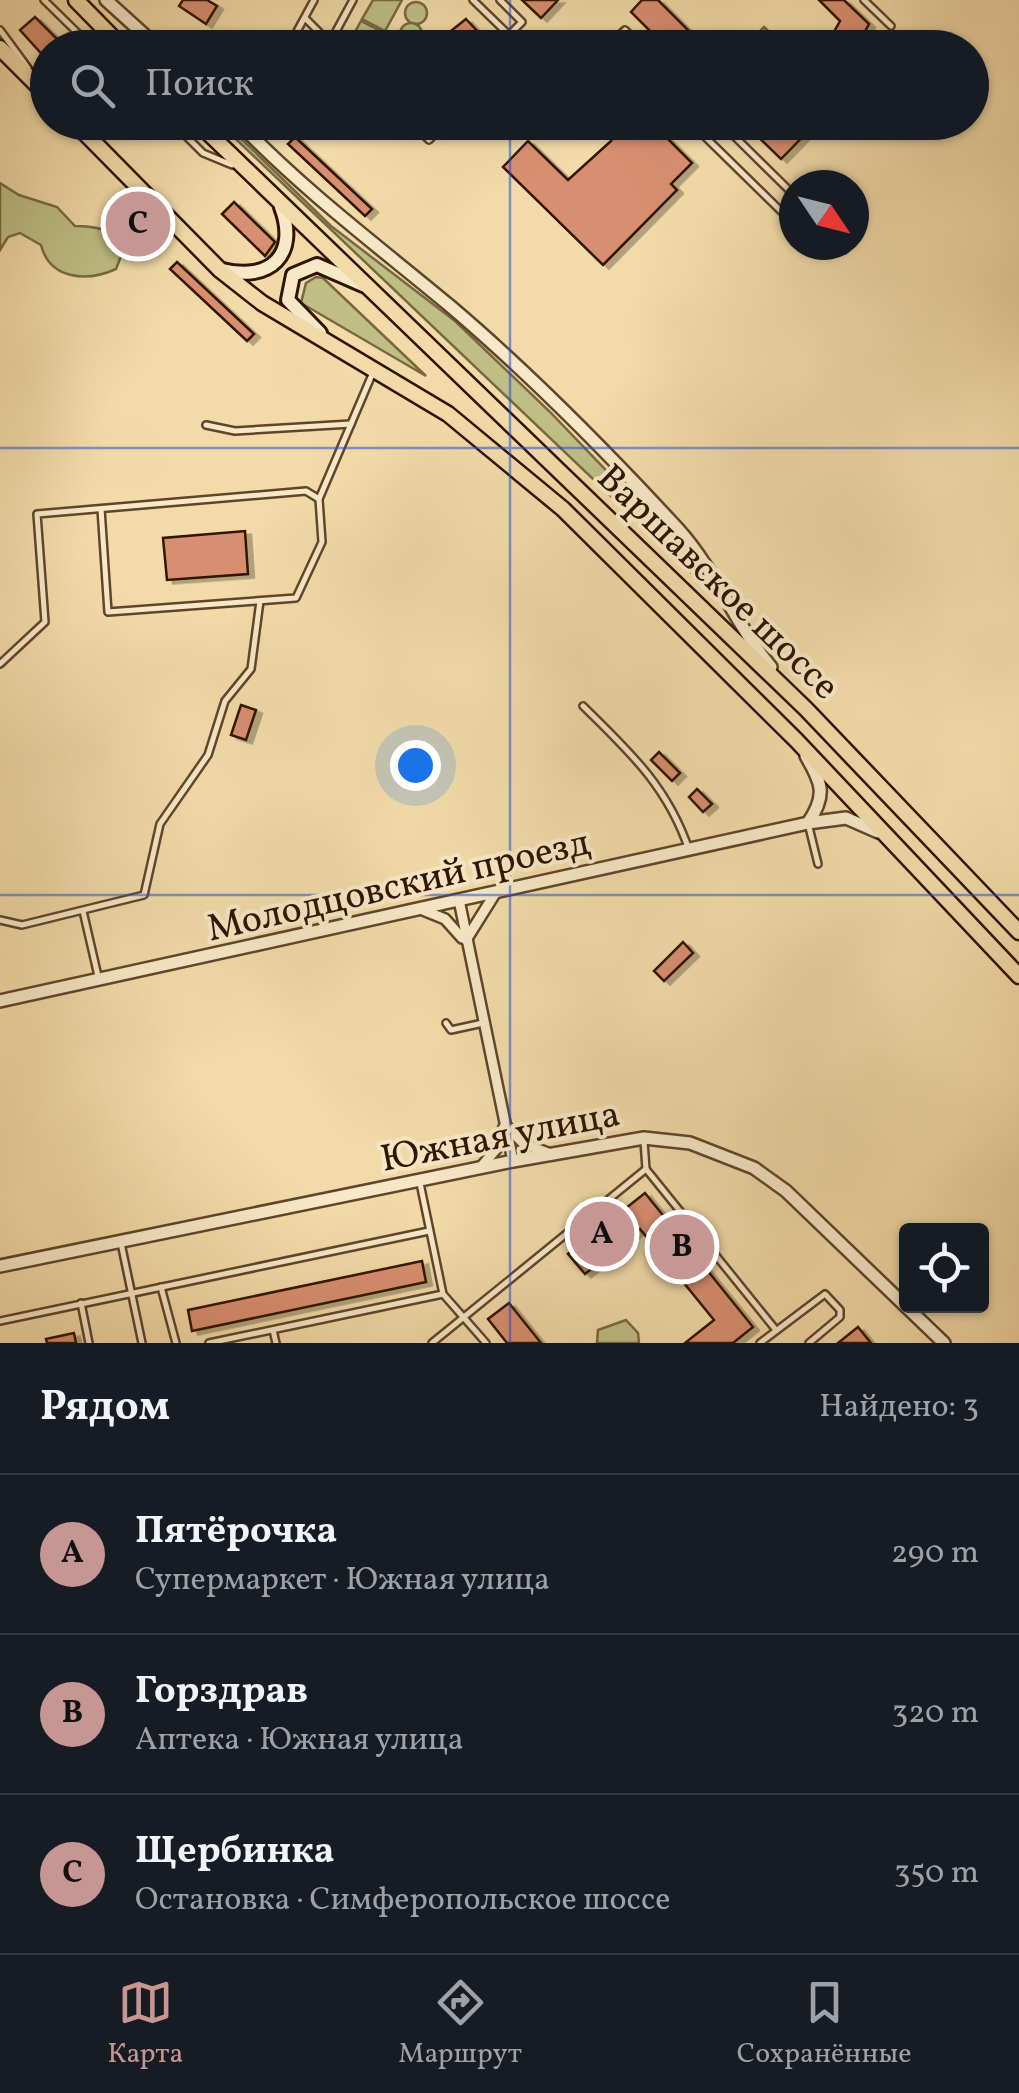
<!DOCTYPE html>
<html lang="ru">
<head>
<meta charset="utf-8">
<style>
  body { margin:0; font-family:Vollkorn,serif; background:#20242c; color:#f1f3f6 }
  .controls { position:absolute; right:30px; bottom:30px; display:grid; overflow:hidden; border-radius:10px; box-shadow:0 2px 8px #0004 }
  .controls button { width:90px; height:90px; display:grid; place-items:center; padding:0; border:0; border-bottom:2px solid #363941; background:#171b24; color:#f1f3f6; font:50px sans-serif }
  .compass { position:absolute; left:779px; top:170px; width:90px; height:90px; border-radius:50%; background:#171b24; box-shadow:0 2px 8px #0004; rotate:125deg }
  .you { position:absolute; left:415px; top:765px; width:35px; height:35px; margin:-25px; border:8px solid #fff; border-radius:50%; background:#1a73e8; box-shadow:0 0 0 15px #1a73e833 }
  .badge { display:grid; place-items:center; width:65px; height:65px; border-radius:50%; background:#c59692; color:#111; font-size:32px; font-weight:700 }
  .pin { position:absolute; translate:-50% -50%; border:5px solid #fff; box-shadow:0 2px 10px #0006 }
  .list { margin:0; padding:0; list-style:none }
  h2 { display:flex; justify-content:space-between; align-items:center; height:130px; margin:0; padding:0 40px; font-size:42px }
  h2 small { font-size:32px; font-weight:400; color:#9ea1a6 }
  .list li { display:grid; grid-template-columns:65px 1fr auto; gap:30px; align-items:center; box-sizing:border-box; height:160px; padding:0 40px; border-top:2px solid #363941 }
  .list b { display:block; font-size:38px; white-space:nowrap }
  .list p { margin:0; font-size:32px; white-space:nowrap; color:#9ea1a6 }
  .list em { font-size:32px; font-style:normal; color:#9ea1a6 }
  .icon { flex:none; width:55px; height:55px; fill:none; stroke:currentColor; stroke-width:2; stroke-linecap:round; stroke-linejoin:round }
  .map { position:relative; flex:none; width:1019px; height:1343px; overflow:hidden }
  .search { position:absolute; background:#171b24; box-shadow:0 2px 8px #0004; left:30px; right:30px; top:30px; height:110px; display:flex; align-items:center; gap:25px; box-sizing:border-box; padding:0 35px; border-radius:55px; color:#9ea1a6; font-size:38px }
  .sheet { height:610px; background:#171b24 }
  nav { display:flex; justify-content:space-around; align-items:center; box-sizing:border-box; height:140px; border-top:2px solid #363941; background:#171b24; font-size:28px; color:#9ea1a6 }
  nav a { display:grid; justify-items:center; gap:5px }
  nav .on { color:#c59692 }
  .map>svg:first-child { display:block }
  .green { fill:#bfbf85; stroke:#786943; stroke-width:2.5 }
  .building { fill:#d88f71; stroke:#301301; stroke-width:2.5; filter:url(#shadow) }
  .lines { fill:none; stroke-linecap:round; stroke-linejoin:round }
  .service-casing { stroke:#60452b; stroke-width:10 }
  .minor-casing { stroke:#60452b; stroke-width:14 }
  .tertiary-casing { stroke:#60452b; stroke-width:16 }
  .secondary-casing { stroke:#301301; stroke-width:18 }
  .primary-casing { stroke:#301301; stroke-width:19 }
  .service { stroke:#f7e8c7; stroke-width:5 }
  .minor { stroke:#f7e8c7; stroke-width:9 }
  .tertiary { stroke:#f7e8c7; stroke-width:11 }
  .secondary { stroke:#f7e8c7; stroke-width:12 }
  .primary { stroke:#f2dba9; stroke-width:14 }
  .grid { fill:none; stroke:#1d4ed8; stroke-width:2.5; stroke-opacity:0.55 }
  .labels { text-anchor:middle; stroke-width:8; stroke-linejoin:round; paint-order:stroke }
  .street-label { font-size:38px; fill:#301301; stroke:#f7e8c7 }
</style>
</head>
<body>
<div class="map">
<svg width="1019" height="1343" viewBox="0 0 1019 1343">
  <defs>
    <filter id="shadow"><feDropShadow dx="6" dy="3.5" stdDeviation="0" flood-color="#0004"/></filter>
  </defs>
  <rect width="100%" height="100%" fill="#f2dba9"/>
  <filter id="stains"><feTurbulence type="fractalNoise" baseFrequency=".002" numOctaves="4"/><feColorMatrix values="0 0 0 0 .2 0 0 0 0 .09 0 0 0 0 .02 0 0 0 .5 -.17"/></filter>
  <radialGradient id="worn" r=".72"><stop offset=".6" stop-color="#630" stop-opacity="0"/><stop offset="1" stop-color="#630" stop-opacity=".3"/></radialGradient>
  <!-- green -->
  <g class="green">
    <path d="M373,0h29l-17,31 -23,-12z"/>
    <circle cx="416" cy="13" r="11"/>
    <path d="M361,21l23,12 -6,12 11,2h-35l-5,-4z"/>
    <circle cx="411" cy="34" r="11"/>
    <path d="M764,27l21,20h-41z"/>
    <path d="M219,123h6l106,103 124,95 95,91 147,153 20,32z"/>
    <path d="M0,183l19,12 38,12 18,19c22,0 35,3 50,20l-9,23c-29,13 -66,11 -75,-24l-21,-12 -12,4 -8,13z"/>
    <path d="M316,277l7,1 103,98 -125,-73 5,-20z"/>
    <path d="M626,1320l12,13 1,10h-42l1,-13z"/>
  </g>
  <!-- building -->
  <g class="building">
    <path d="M183,0h24l10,6 -11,18 -27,-18z"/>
    <path d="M522,0h36l-17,18z"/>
    <path d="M642,0h16l48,48h-39l-36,-36z"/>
    <path d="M819,0h25l25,24 -13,24h-31l15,-27z"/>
    <path d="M35,17l26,26 -13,5v13l-28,-31z"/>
    <path d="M466,19l27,29h-58l16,-17z"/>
    <path d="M607,122h44l41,41 -21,21 6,6 -74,75 -100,-98 25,-26 40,39 43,-39 5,-10z"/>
    <path d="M753,122h64l-36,37 -33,-32z"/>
    <path d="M295,137l77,72 -7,7 -77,-72z"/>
    <path d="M234,202l41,40 -10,14 -43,-42z"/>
    <path d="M177,262l77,72 -7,7 -77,-72z"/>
    <path d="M245,531l3,43 -81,6 -4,-42z"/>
    <path d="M241,705l15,5 -10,30 -15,-5z"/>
    <path d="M659,752l21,21 -8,8 -21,-21z"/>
    <path d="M697,789l15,15 -9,8 -14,-15z"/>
    <path d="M683,942l10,11 -29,28 -10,-10z"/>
    <path d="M645,1193l108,134 -20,16h-48l29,-23 -74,-91 -55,45 -17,-20z"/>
    <path d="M422,1261l4,21 -234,49 -4,-21z"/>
    <path d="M509,1303l32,40h-34l-19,-24z"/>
    <path d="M858,1327l13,16h-33z"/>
    <path d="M74,1333l2,10h-29l-1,-4z"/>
  </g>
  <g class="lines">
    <defs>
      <g id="service">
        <path d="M44,0l49,48"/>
        <path d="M473,0l36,35 13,-13 -22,-22"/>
        <path d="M864,0l27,26"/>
        <path d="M305,18l30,30"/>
        <path d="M0,30l28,38"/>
        <path d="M288,48l26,-48"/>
        <path d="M327,48l26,-48"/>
        <path d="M614,48l-4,-4 15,-14 18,18"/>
        <path d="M172,122l31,31 29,12"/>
        <path d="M411,122l18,18 18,-18"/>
        <path d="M690,122l96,94"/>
        <path d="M720,122l74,73"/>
        <path d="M206,425l29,6 116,-7"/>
        <path d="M101,509l7,103 188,-14 26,-56 -3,-43 55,-129"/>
        <path d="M0,664l45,-42 -8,-108 269,-23 13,8"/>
        <path d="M583,706c46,45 85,81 106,144"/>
        <path d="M808,823l10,41"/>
        <path d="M83,911l15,65"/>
        <path d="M0,920l22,5 122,-30 16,-71 48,-69 17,-54 26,-32 9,-68"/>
        <path d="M446,1023l5,7 32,-7"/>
        <path d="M644,1141l2,28 130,161"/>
        <path d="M420,1183l23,111 43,49"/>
        <path d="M121,1243l21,100"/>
        <path d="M161,1287l15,56"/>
        <path d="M81,1303l8,40"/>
        <path d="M0,1321l429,-90"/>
        <path d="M273,1330l3,13"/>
        <path d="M209,1343l234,-49"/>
        <path d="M432,1343l214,-174"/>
        <path d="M760,1343l65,-49 15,16v7l-31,26"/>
      </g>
      <g id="minor">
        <path d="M459,900l54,261"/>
        <path d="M423,910l22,9 17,19"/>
        <path d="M466,940l30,-48"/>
        <path d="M507,1127l17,17 24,9"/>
        <path d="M481,1167l16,-19 7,-21"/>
      </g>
      <g id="tertiary">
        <path d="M106,0l53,48"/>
        <path d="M238,122c66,69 140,124 212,184 80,68 157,146 228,223 38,42 57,95 93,138"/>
        <path d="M806,756c16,27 21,39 2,67"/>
        <path d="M0,1001l808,-178 38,-5 32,14"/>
        <path d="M0,1266l513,-105 131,-23 46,5 64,25 32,23 158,152"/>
      </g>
      <g id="secondary">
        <path d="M222,270c48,12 77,-15 59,-63"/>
        <path d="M320,333l-32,-33 5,-25 24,-10 46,20"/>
      </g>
      <g id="primary">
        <path d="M76,0l47,48"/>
        <path d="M0,48l48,48"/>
        <path d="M74,122l146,148 42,33 186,111 115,95 233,231 223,236"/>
        <path d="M197,122l609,587 213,223"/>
      </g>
    </defs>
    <!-- service casing -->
    <use href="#service" class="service-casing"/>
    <!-- minor casing -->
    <use href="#minor" class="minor-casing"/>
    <!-- tertiary casing -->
    <use href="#tertiary" class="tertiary-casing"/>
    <!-- secondary casing -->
    <use href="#secondary" class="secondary-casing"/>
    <!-- primary casing -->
    <use href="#primary" class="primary-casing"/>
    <!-- service -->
    <use href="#service" class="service"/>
    <!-- minor -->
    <use href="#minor" class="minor"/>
    <!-- tertiary -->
    <use href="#tertiary" class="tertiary"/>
    <!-- secondary -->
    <use href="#secondary" class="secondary"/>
    <!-- primary -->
    <use href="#primary" class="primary"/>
  </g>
  <!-- grid -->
  <path class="grid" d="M510,0v48M510,122v1221M0,448h1019M0,895h1019"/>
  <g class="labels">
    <!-- street labels -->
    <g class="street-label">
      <text transform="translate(719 581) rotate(44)" y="13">Варшавское шоссе</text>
      <text transform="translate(398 884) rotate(-13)" y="13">Молодцовский проезд</text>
      <text transform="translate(500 1135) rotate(-11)" y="13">Южная улица</text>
    </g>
  </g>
  <rect width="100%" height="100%" filter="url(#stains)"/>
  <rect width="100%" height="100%" fill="url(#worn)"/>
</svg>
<div class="controls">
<button><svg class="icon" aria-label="locate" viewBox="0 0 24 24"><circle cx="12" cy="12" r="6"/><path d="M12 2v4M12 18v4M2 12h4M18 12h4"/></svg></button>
</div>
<svg class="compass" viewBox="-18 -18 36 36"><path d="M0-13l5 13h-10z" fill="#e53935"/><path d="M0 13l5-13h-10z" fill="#9ea1a6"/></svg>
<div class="you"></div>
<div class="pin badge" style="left:602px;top:1234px">A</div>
<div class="pin badge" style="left:682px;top:1247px">B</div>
<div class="pin badge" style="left:138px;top:224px">C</div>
<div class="search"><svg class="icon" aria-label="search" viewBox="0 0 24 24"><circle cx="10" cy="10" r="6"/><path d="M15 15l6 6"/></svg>Поиск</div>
</div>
<section class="sheet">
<h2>Рядом<small>Найдено: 3</small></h2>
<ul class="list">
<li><span class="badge">A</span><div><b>Пятёрочка</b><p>Супермаркет · Южная улица</p></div><em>290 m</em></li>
<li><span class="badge">B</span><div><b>Горздрав</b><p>Аптека · Южная улица</p></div><em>320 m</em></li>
<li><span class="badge">C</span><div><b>Щербинка</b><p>Остановка · Симферопольское шоссе</p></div><em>350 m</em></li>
</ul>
</section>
<nav>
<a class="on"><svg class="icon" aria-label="map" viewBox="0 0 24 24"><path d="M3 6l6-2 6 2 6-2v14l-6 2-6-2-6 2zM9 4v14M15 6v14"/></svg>Карта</a>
<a><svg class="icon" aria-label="directions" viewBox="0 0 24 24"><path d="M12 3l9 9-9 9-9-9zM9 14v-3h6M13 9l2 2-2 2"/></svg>Маршрут</a>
<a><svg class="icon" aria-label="saved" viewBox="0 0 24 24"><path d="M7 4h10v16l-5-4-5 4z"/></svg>Сохранённые</a>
</nav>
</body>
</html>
